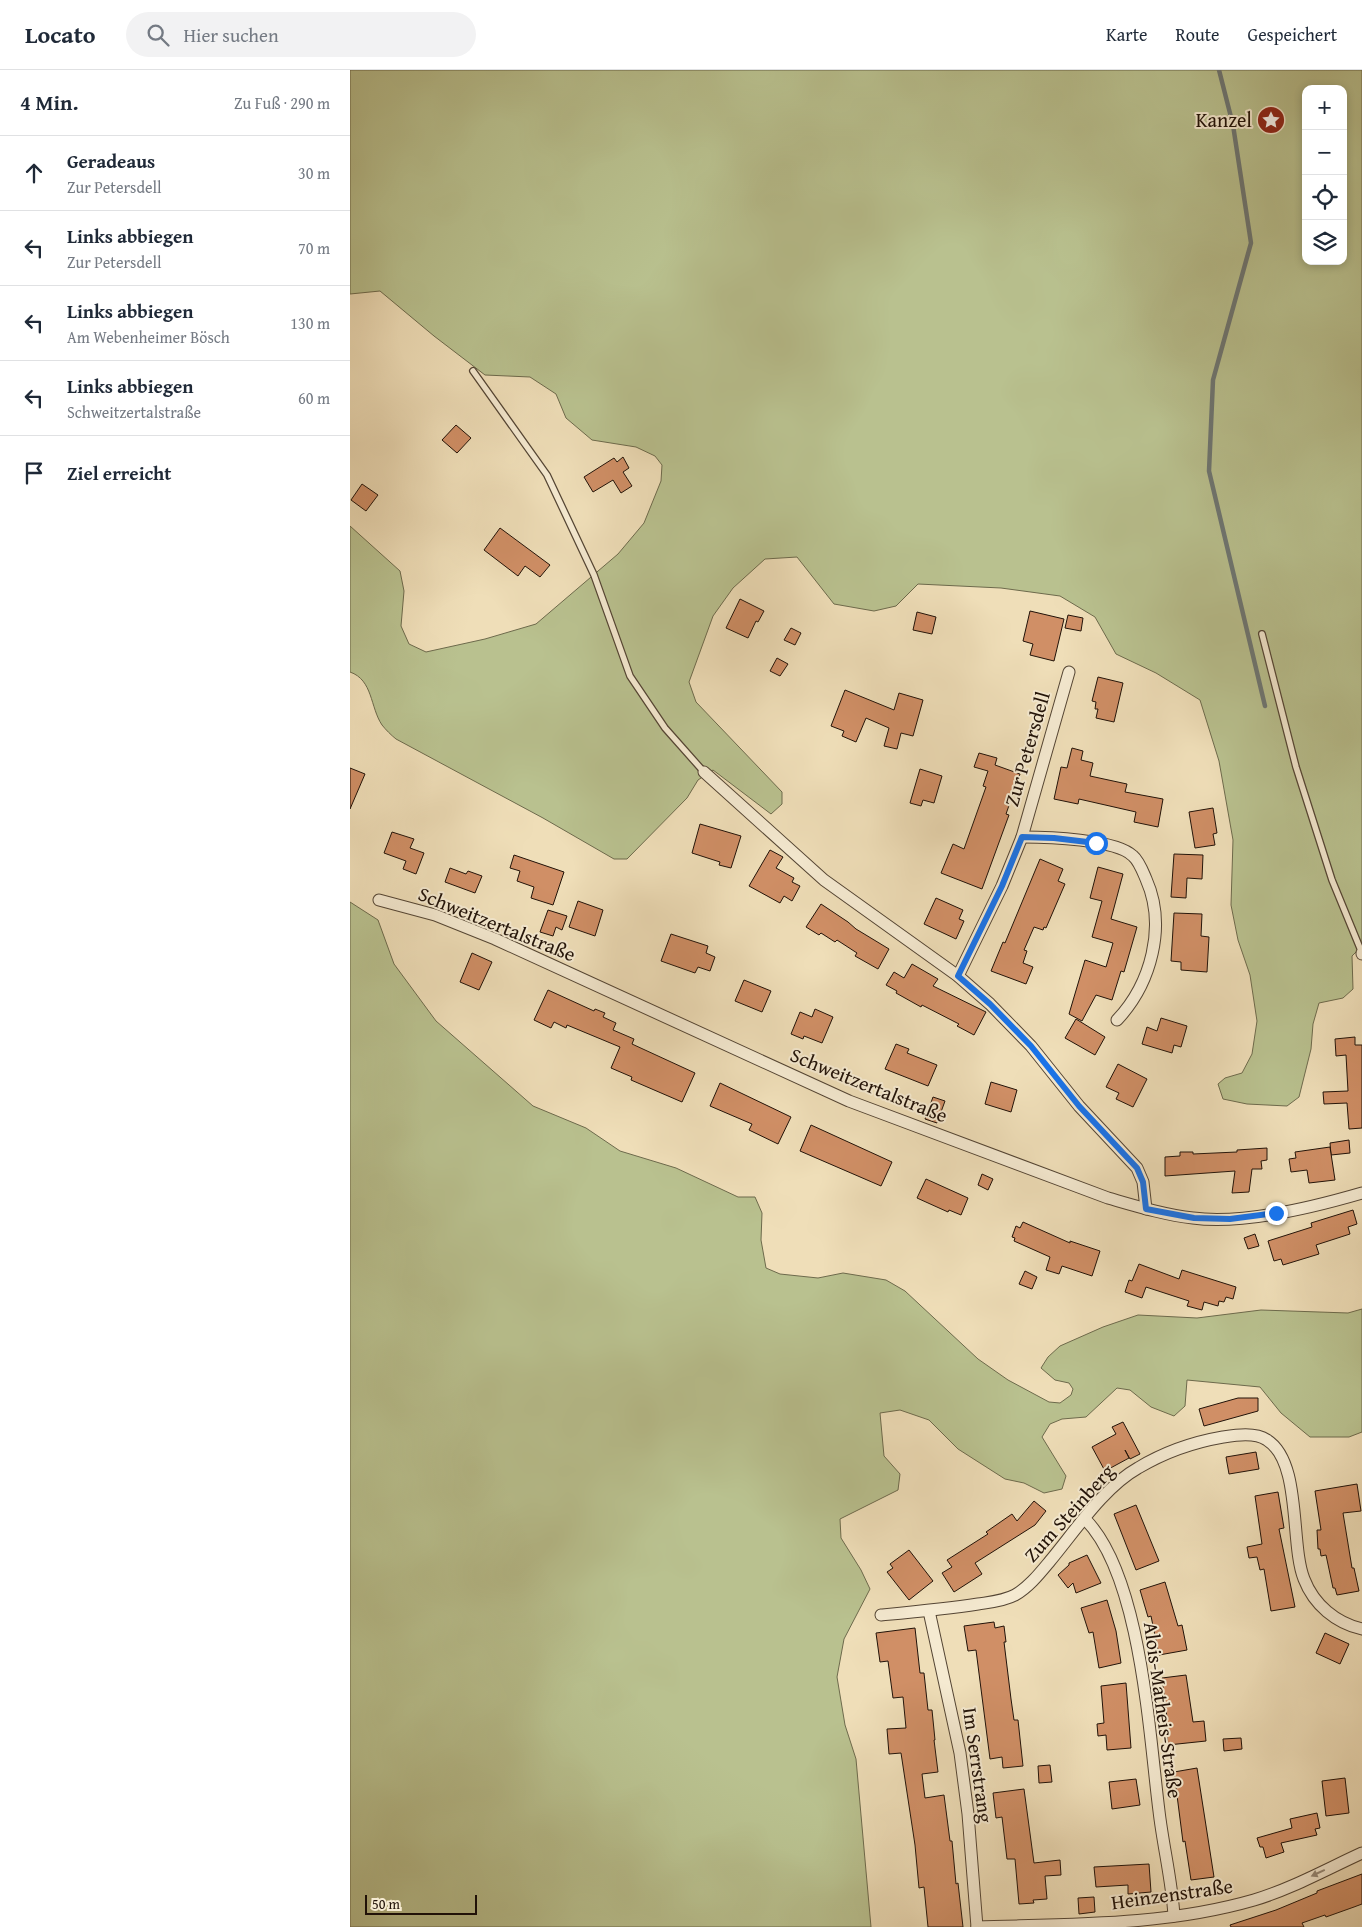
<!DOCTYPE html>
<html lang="de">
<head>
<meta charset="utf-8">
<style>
  body { margin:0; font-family:"Gentium Book Plus",serif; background:#f2f2f3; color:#1f2937 }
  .controls { position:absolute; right:15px; top:15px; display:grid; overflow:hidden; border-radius:10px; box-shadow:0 2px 8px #0003 }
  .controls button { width:45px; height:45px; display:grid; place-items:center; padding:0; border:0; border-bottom:1px solid #e0e1e3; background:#fff; color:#1f2937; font:25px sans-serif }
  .scale { position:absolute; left:15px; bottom:12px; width:112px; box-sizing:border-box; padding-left:5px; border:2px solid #211208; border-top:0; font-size:14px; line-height:18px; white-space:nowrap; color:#211208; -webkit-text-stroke:4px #f5ead1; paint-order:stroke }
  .stop { position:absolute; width:15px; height:15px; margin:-11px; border:4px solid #1a73e8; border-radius:50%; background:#fff }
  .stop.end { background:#1a73e8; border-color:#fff; box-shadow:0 1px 5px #0008 }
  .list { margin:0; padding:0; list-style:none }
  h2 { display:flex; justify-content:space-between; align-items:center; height:65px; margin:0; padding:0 20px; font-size:21px }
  h2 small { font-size:16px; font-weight:400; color:#747a83 }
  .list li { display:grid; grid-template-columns:32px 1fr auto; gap:15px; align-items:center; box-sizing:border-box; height:75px; padding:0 20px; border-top:1px solid #e0e1e3 }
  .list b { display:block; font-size:19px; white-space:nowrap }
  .list p { margin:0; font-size:16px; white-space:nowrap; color:#747a83 }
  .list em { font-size:16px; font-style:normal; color:#747a83 }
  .icon { flex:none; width:28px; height:28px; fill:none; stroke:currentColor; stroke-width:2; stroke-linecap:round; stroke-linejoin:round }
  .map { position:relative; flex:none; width:1012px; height:1857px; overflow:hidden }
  header { display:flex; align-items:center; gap:30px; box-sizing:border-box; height:70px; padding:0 25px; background:#fff; border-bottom:1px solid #e0e1e3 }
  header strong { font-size:24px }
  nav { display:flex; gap:28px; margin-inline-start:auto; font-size:18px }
  .search { width:350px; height:45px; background:#f2f2f3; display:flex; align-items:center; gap:12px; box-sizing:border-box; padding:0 18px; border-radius:28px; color:#747a83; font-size:19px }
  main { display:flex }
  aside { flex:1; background:#fff }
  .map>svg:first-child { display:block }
  .green { fill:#b9c18f; stroke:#6d6a4c; fill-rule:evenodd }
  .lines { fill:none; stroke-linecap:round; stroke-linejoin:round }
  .stream { stroke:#6d7673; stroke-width:4.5 }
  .building { fill:#d08f66; stroke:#211208 }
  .lane-casing { stroke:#544534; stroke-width:8 }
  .street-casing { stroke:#544534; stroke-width:13 }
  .lane { stroke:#f5ead1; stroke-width:5.5 }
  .street { stroke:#f5ead1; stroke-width:11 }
  .oneway { fill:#968977 }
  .route { stroke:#1a73e8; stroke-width:6 }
  .labels { text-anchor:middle; stroke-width:4; stroke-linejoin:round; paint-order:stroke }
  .poi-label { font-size:20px; fill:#211208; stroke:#f5ead1; text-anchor:end }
  .street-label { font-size:20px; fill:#211208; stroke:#f5ead1 }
</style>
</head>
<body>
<header>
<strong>Locato</strong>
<div class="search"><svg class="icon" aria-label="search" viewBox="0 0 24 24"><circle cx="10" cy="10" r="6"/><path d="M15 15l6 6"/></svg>Hier suchen</div>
<nav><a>Karte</a><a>Route</a><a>Gespeichert</a></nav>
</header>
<main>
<aside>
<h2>4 Min.<small>Zu Fuß · 290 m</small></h2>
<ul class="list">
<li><svg class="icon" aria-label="ahead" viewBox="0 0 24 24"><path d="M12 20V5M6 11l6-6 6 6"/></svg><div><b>Geradeaus</b><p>Zur Petersdell</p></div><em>30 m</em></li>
<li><svg class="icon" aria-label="left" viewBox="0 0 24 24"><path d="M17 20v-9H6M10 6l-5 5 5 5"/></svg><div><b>Links abbiegen</b><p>Zur Petersdell</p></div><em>70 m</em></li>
<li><svg class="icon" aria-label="left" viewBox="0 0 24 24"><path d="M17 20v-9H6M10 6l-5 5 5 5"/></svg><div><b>Links abbiegen</b><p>Am Webenheimer Bösch</p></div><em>130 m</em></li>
<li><svg class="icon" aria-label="left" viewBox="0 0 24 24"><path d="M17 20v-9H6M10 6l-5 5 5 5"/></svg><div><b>Links abbiegen</b><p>Schweitzertalstraße</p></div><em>60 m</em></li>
<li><svg class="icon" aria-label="arrive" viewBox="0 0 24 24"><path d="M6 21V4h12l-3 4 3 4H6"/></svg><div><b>Ziel erreicht</b></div></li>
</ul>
</aside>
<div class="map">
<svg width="1012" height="1857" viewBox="0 0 1012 1857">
  <rect width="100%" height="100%" fill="#efdeb8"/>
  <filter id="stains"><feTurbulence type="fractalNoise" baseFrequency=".004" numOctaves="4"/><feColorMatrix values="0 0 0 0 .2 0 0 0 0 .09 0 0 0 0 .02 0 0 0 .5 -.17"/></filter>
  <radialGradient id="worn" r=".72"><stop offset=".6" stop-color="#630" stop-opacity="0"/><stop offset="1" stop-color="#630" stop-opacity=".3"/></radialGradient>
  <!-- green -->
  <g class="green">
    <path d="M0,0h1012v876l-10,10 1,33 -10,9 -24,5 -6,21 -2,25 -12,48 -12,9 -40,-2 -24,-5 -5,-15 7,-6 17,-5 10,-19 5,-33 -7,-46 -12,-35 -7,-35 2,-65 -14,-79 -19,-61 -44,-27 -40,-19 -21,-37 -35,-21 -59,-8 -83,-4 -22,22 -22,5 -40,-7 -37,-47 -32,2 -32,29 -20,28 -24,66 7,20 86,90v12l-11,10 -58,-44 -15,10 -11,18 -60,61h-13l-71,-41 -147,-79c-5,-4 -10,-9 -14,-14 -12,-18 -9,-45 -32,-53v-146l50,45 4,20 -3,35 8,18 17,8 59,-13 51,-15 82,-70 26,-31 17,-42 1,-16 -7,-9 -19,-9 -44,-7 -26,-22 -10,-24 -26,-17 -45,-2 -51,-39 -54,-45 -30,3zM956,19h37v172h-37z"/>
    <path d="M0,832l28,18 16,44 42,57 97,85 53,22 34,23 56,17 62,29h17l7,16 -1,27 5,28 14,6 38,4 25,-5 43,7 19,11 73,68 30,21 41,22 11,1 11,-8 2,-6 -4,-6 -14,-3 -14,-12 7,-11 12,-11 43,-19 35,-12 59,3 64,-8 87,3 14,-4v123l-13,5h-39l-29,-24 -21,-26 -73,-7 -2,26 -11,10 -23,-9 -21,-17 -13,-2 -31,29 -24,2 -12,5 -8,13 24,39 -4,13 -18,4 -20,-10 -19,-4 -47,-30 -29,-29 -29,-10 -20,3 4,43 16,18 -2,16 -58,29 1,19 20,32 9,19 -26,50 -7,38 8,48 11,34 15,168h-521z"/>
  </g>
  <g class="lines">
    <!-- stream -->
    <path class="stream" d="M869,0l14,55 18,118 -38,137 -4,91 56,235"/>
  </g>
  <!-- building -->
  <g class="building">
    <path d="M106,355l15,13 -14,15 -15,-13z"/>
    <path d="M273,387l6,11 -6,4 9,14 -11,7 -8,-13 -20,12 -9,-15 30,-19 3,4z"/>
    <path d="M12,414l16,11 -12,16 -15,-11z"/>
    <path d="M150,458l50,37 -10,12 -15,-11 -7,10 -34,-26z"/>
    <path d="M390,529l24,12 -6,11 -2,-1 -8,17 -22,-10z"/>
    <path d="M680,541l34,8 -10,42 -24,-6 3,-11 -10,-3z"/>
    <path d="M567,542l19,5 -4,17 -19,-4z"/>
    <path d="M718,545l15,3 -2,13 -16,-3z"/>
    <path d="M441,558l10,5 -6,12 -11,-5z"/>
    <path d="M427,588l11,6 -8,12 -10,-5z"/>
    <path d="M748,607l25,6 -9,39 -18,-4 2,-9h-3l1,-7 -4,-1z"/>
    <path d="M495,620l49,20 5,-17 24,7 -10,36 -12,-3 -4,16 -13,-3 5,-18 -23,-10 -10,24 -14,-6 2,-5 -13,-5z"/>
    <path d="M722,678l11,3 -2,9 12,3 -3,13 37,8 -2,8 38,7 -5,28 -24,-5 2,-10 -57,-13 -1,5 -24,-5 7,-32 6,1z"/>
    <path d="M629,683l18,5 -2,7 25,9 -14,40 3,1 -27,74 -41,-16 12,-29 11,5 22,-62 -3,-1 5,-15 -14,-4z"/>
    <path d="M0,698l15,6 -15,35z"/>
    <path d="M570,699l22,7 -8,27 -11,-3 -2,6 -11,-3z"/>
    <path d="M863,738l4,25 -4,1 2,11 -20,3 -6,-36z"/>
    <path d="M350,754l41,12 -10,32 -12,-3 1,-3 -28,-9z"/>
    <path d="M42,762l22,7 -4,9 14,5 -8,21 -13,-5 3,-8 -22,-8z"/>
    <path d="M420,780l13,7 -7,11 18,10 -2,4 8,4 -8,15 -8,-5 -4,7 -31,-17z"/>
    <path d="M824,784l29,1 -1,24 -15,-1 -1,20 -15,-1z"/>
    <path d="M164,785l50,17 -11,33 -22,-7 3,-11 -17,-6 3,-10 -10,-3z"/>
    <path d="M690,789l23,10 -5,12 7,3 -19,44 -2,-1 -1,3 -9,-3 -10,23 3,1 -4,12 10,4 -7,17 -35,-13 12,-29 2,1z"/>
    <path d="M748,797l25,7 -12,45 26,8 -13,45 -3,-1 -9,29 -16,-5 -14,26 -13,-7 16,-54 21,7 7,-24 -21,-6 10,-36 -12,-3z"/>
    <path d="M100,798l16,6 2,-3 14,5 -7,17 -30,-11z"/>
    <path d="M586,828l27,12 -4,9 5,2 -8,18 -32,-15z"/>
    <path d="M228,831l25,9 -8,26 -26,-9z"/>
    <path d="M471,834l27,18 8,7 33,20 -11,20 -23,-13 2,-3 -20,-13 -2,2 -14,-9 -2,2 -13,-8z"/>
    <path d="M198,840l19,6 -5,14 -6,-3 -3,9 -13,-4z"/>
    <path d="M824,843l28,1 -1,22 8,1 -2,35 -26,-2v-8l-10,-1z"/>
    <path d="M321,864l37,12 -2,7 9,4 -5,14 -12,-4 -3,6 -34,-12z"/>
    <path d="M122,883l20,9 -13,28 -19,-8z"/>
    <path d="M562,894l26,15 -5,7 53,26 -12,23 -17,-9 2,-2 -37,-19 -1,2 -25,-14 1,-2 -11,-6 8,-13 10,6z"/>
    <path d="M394,910l27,11 -9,21 -27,-11z"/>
    <path d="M198,920l46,21 1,-2 10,4 -2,4 13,6 -3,7 21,9 -2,5 63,29 -13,29 -51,-22 1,-3 -21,-9 9,-21 -53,-22 -1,3 -12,-6 -3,6 -17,-8z"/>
    <path d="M465,939l18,8 -11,26 -18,-7 -1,3 -12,-5 9,-22 12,5z"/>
    <path d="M811,948l26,8 -6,21 -7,-2 -2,8 -30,-9 5,-17 10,4z"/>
    <path d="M726,949l29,18 -10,18 -30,-17z"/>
    <path d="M1005,967v8h7v83l-13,1 -2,-26 -23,1 -1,-12 25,-1 -2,-36 -10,1 -1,-17z"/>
    <path d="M546,974l13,5 -2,4 30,12 -9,21 -43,-17z"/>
    <path d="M768,994l29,15 -14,28 -17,-8 3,-6 -13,-6z"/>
    <path d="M641,1012l26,8 -6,22 -26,-8z"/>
    <path d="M370,1013l71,34 -13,27 -29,-14 3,-6 -42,-18z"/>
    <path d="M583,1027l12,4 -8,22 -12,-4z"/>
    <path d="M461,1055l81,37 -11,24 -81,-35z"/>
    <path d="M999,1070l1,13 -19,2 -1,-12z"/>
    <path d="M980,1077l5,33 -26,3 -2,-13 -16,2 -2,-13 7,-1 -1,-6z"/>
    <path d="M917,1078v12l-6,1 1,8h-10l-3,23 -17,1 3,-22 -70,5v-19l15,-1v-4h13v2l44,-2v-2z"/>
    <path d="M632,1104l11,5 -5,11 -10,-5z"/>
    <path d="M576,1109l42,19 -7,17 -12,-5 -1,2 -31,-14z"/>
    <path d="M1003,1140l4,14 -9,3 2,7 -34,11 3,9 -36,11 -2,-6 -7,2 -6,-20 44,-14 -1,-4z"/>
    <path d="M673,1152l47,21v-2l30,10 -8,25 -30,-10 -3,8 -13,-4 4,-13 -36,-16 1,-3 -3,-1 4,-11 4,2z"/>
    <path d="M905,1164l4,12 -11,3 -4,-11z"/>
    <path d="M789,1194l40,15 3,-9 54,17 -3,12 -7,-2 -2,5 -5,-1 -1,5 -14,-4 -2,8 -15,-4 2,-5 -43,-14 -4,11 -17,-6 4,-12 3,1z"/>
    <path d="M675,1201l12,6 -5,12 -13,-5z"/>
    <path d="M888,1328h20v13l-54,15 -5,-17z"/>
    <path d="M773,1352l17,32 -10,5 -5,-9 4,8 -24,13 -13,-24 24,-13 -4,-7z"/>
    <path d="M906,1382l3,17 -30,5 -3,-17z"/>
    <path d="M1007,1414l4,27 -18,2 9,55h2l5,23 -22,4 -2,-7h-2l-7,-33 -5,1 -1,-7h-2l-1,-19h4l-6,-39z"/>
    <path d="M928,1422l6,36 -5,1 16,78 -24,4 -7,-42 -4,1 -3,-13 -8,1 -2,-11 15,-3 -7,-48z"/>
    <path d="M684,1431l12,10 -11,14 -60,38 7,11 -28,18 -12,-19 10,-6 -5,-7 41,-26 -2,-2 26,-18 5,7z"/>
    <path d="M786,1435l23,56 -23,9 -22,-56z"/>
    <path d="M559,1480l24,31 -24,19 -22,-28 6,-4 -3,-4z"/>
    <path d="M737,1485l14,28 -25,10 -3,-10 -5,5 -10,-13 11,-10v-2z"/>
    <path d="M815,1512l13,44 4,-1 5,25 -28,5 -8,-39 -3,1 -8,-27z"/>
    <path d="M757,1530l9,31 5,32 -22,5 -6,-36 -4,1 -8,-25z"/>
    <path d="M644,1552l1,6 9,-2 2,16h-2l7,57 3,21h4l5,46 -20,2 -1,-11 -12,2 -14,-109 -8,1 -4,-25z"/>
    <path d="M565,1558l5,45h4l4,37h4l3,30h-1l4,32 -16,2 3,24 19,-3 6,46h2l4,43 2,-1 5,44h-35l-4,-40 -5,1 -4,-43 -14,-92 -12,1 -2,-25 19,-1 -3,-31 -10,1 -5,-37 -8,1 -4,-29z"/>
    <path d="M975,1563l24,11 -9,20 -24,-11z"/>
    <path d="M836,1605l7,47 11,-1 2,20 -38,4 -3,-27h2l-5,-40z"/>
    <path d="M776,1613l5,65 -24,2 -1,-15 -8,1 -1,-12 7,-1 -3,-37z"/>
    <path d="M891,1668l1,11 -18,2 -1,-12z"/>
    <path d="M700,1695l2,17 -13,1 -1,-17z"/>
    <path d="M847,1698l17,109 -23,3 -6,-39 -2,1 -9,-70z"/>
    <path d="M995,1708l4,35 -23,3 -4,-35z"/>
    <path d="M786,1709l4,26 -28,4 -3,-27z"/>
    <path d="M674,1719l10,74 26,-3 1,15 -16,1 2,23 -14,1 1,3 -15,1 -4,-45h-8l-5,-42 -6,1 -3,-25z"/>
    <path d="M967,1743l3,15 -5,1 2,6 -36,8 3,9 -18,6 -3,-11h-3l-3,-9 35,-10 -2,-9z"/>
    <path d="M799,1794l2,28 -23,2v-9l-32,2 -2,-20z"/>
    <path d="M1012,1804v30l-8,3 -28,10 -1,-2 -23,8 2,4h-73l-1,-2 46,-15 41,-17v-2z"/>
    <path d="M744,1827l1,15 -16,2 -1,-16z"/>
  </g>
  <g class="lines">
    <defs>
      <g id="lane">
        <path d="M123,301l74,104 47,100 36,101 35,52 39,44"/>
        <path d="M912,564l34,133 36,113 30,73"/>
      </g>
      <g id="street">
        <path d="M354,702l120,108 134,96 32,28 41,42 48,60 58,62 6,14 3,27"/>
        <path d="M672,767c24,0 94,2 111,19 6,5 10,16 13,23 21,47 5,105 -29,141"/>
        <path d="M29,830l56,15 60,24 354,162 259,97c28,8 57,17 85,20 50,7 121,-11 169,-25"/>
        <path d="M1012,883v1"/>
        <path d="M608,906l44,-90 20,-49 47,-165"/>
        <path d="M735,1449c56,56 64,214 74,292 4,35 13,70 15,105"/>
        <path d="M579,1541l31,142 8,61 9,113"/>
        <path d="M531,1545c32,-3 65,-6 97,-11 13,-2 26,-3 37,-9 14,-8 25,-22 35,-34 25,-30 54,-74 88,-93 25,-15 56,-26 85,-31 13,-2 32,-5 44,3 35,22 23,104 37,139 10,26 32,44 58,50"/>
        <path d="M627,1857c93,-3 187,-1 277,-27 37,-11 73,-31 108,-47"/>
      </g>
    </defs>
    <!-- lane casing -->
    <use href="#lane" class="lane-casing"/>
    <!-- street casing -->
    <use href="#street" class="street-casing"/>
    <!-- lane -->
    <use href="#lane" class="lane"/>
    <!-- street -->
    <use href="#street" class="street"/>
  </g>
  <!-- one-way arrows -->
  <defs><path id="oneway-solid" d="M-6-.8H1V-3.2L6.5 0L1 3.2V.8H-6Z" transform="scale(1.25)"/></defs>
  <use class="oneway" href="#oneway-solid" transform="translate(968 1803) rotate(155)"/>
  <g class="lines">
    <!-- route -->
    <path class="route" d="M746,773l-42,-5 -32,-1 -20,49 -44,90 32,28 41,42 48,60 58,62 6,14 3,27 48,9 36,1 46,-6"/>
  </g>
  <!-- icons -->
  <defs>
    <symbol id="sight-disc" viewBox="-11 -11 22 22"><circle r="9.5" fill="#8f2418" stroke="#f5ead1"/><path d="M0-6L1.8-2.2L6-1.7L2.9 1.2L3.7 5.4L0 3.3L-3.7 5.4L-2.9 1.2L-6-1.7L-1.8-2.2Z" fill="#fff"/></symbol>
  </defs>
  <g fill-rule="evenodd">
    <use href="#sight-disc" x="905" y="34" width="32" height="32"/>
  </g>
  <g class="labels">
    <!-- poi labels -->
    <g class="poi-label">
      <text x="902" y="57">Kanzel</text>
    </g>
    <!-- street labels -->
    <g class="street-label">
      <text transform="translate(677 679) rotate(-74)" y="7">Zur Petersdell</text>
      <text transform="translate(147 854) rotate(22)" y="7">Schweitzertalstraße</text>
      <text transform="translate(519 1015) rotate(22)" y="7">Schweitzertalstraße</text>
      <text transform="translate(719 1443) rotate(-48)" y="7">Zum Steinberg</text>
      <text transform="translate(813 1640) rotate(82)" y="7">Alois-Matheis-Straße</text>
      <text transform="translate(628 1695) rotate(82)" y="7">Im Serrstrang</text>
      <text transform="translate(822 1824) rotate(-8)" y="7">Heinzenstraße</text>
    </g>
  </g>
  <rect width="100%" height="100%" filter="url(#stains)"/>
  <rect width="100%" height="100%" fill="url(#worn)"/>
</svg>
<div class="controls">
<button>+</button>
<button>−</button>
<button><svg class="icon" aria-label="locate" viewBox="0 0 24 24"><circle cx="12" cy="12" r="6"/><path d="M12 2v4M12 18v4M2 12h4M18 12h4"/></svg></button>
<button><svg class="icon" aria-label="layers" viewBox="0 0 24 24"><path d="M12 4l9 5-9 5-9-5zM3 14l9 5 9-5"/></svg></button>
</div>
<div class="scale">50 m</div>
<div class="stop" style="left:746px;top:773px"></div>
<div class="stop end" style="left:926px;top:1143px"></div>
</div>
</main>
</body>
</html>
